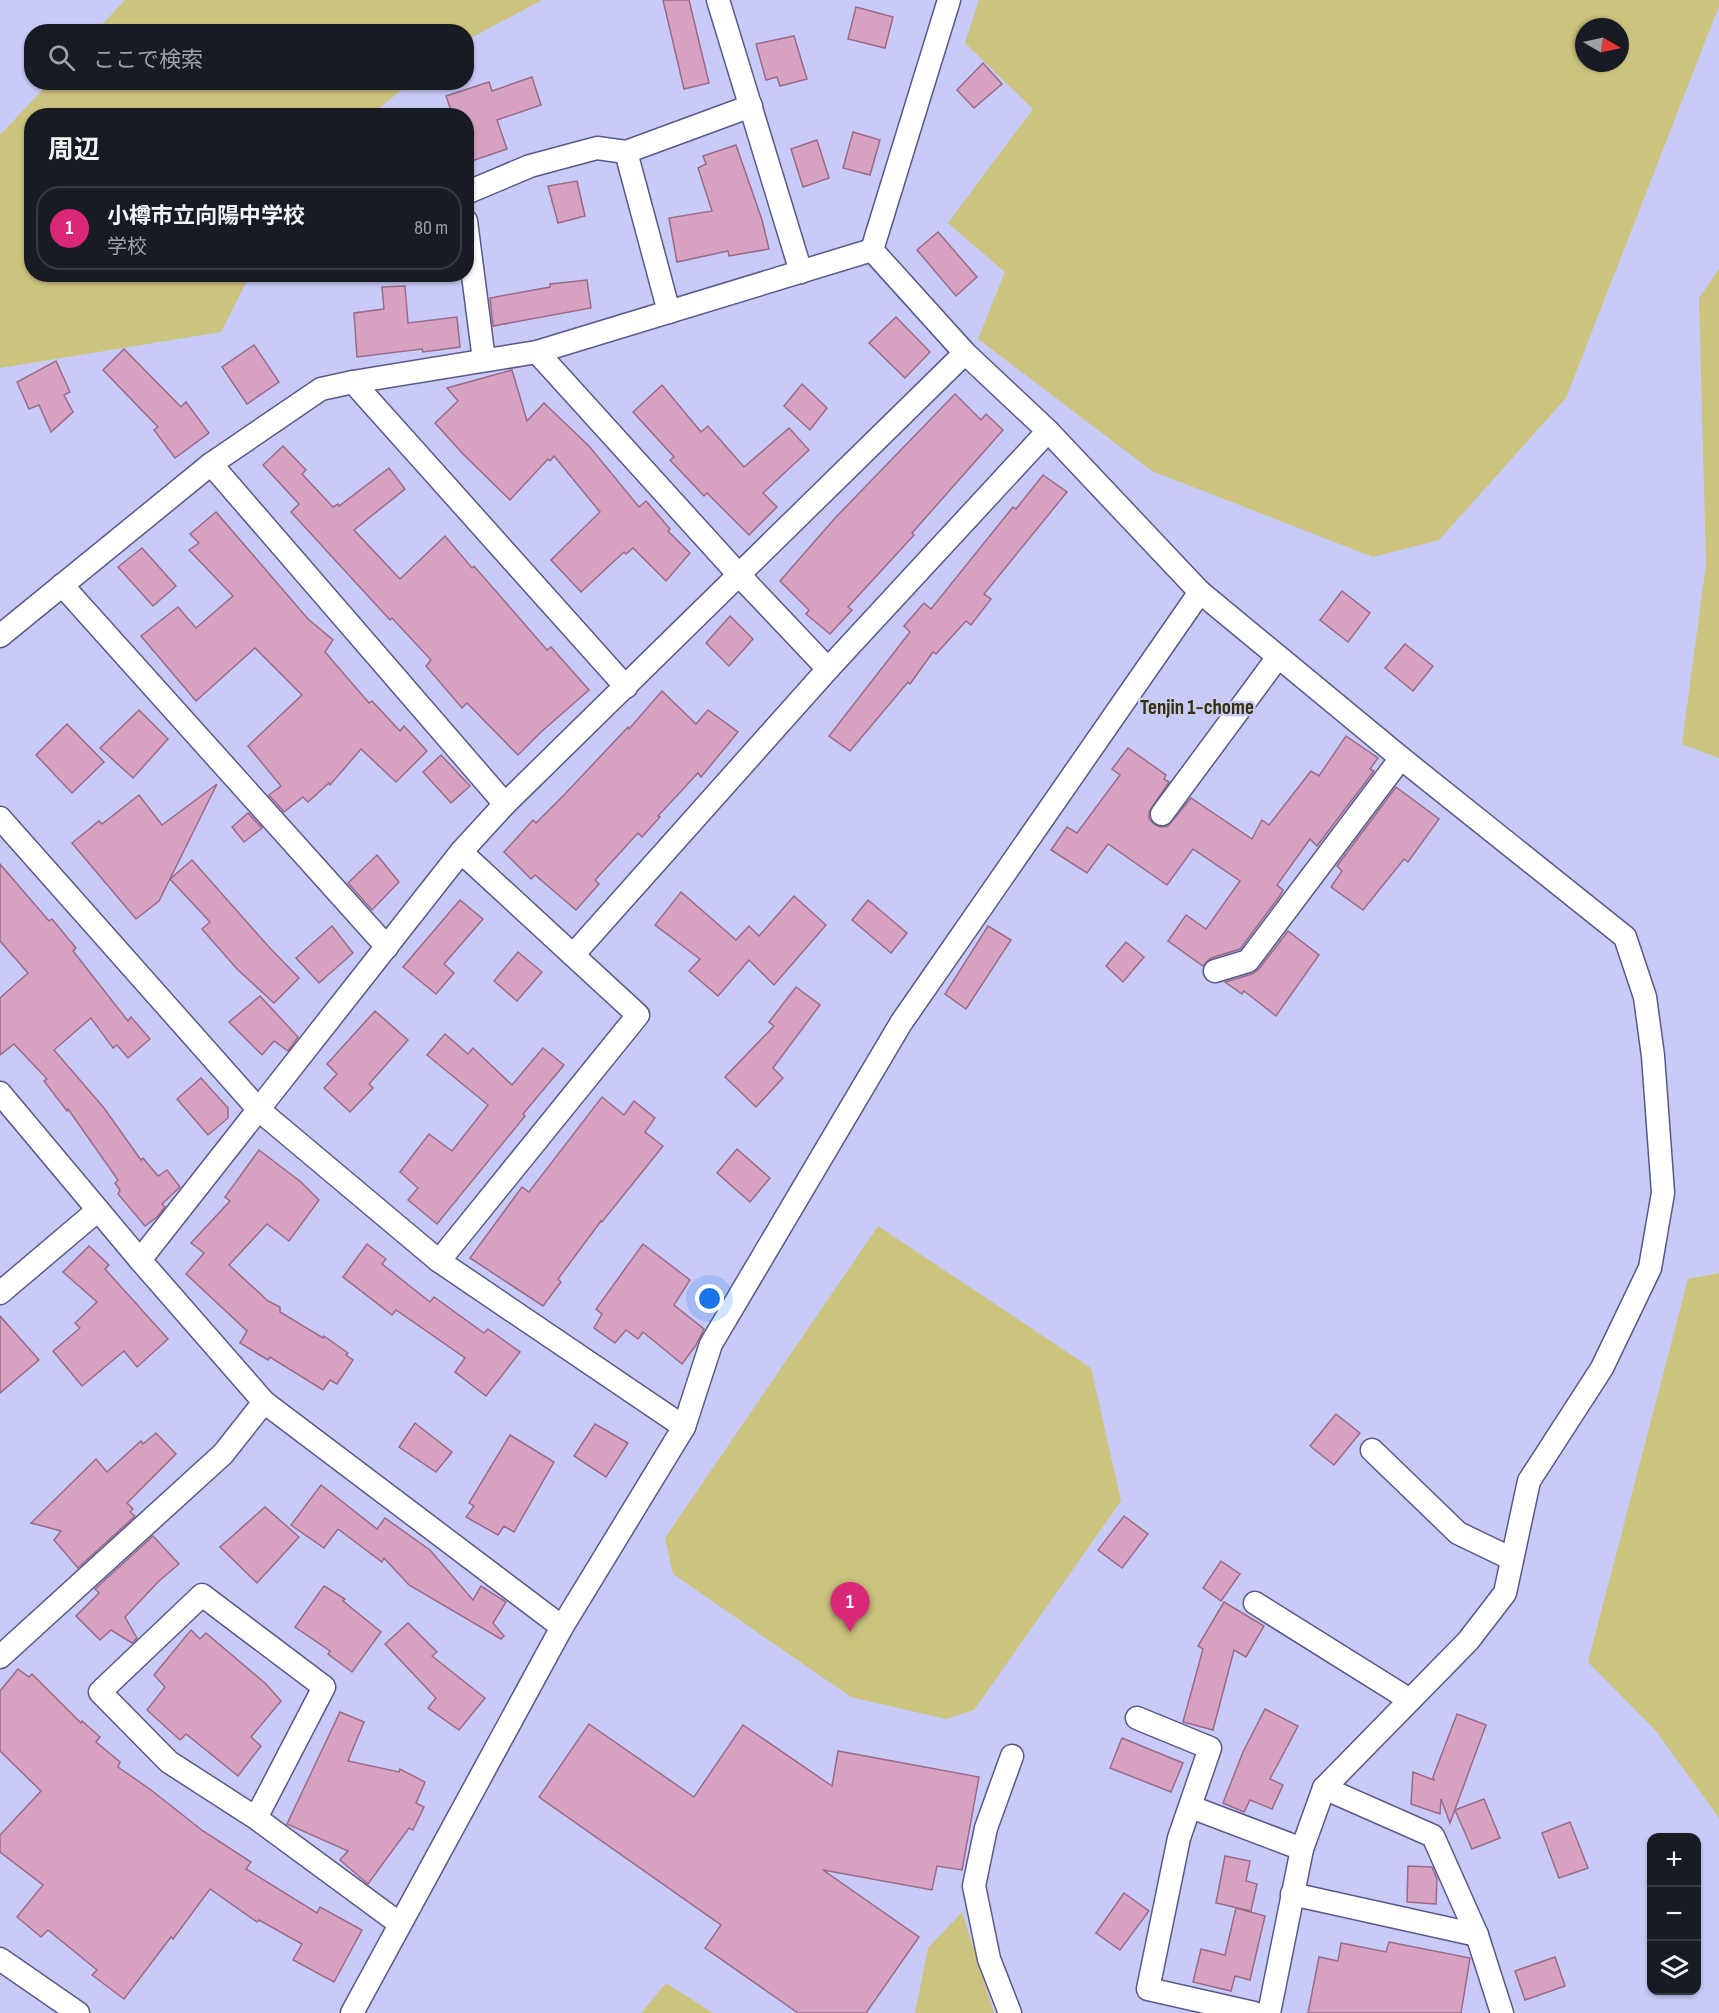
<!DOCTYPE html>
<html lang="ja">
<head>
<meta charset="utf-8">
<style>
  body { margin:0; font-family:"Sofia Sans Condensed","Noto Sans JP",sans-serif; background:#242831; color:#f1f3f6 }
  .controls { position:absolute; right:18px; bottom:18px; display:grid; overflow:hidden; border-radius:12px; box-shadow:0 2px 4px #0004 }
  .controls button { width:54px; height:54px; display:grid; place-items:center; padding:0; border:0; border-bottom:2px solid #363941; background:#171b24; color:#f1f3f6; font:30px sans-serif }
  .compass { position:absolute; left:1575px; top:18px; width:54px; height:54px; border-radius:50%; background:#171b24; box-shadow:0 2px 4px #0004; rotate:99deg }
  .you { position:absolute; left:710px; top:1299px; width:21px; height:21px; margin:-15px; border:4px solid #fff; border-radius:50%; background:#1a73e8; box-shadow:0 0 0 9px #1a73e833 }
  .badge { display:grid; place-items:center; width:39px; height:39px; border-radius:50%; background:#db2777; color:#fff; font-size:20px; font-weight:700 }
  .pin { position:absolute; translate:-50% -50px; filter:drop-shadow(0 2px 3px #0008) }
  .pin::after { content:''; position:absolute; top:32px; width:21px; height:18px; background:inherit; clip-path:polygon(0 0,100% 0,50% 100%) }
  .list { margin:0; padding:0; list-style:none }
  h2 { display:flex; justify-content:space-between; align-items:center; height:78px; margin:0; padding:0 24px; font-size:26px }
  h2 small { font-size:20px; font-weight:400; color:#9ea1a6 }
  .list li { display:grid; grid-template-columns:39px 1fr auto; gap:18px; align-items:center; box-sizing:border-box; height:84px; margin:0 12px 12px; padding:0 12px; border:2px solid #363941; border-radius:24px }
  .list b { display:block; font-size:22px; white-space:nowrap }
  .list p { margin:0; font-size:20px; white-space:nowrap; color:#9ea1a6 }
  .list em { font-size:20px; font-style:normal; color:#9ea1a6 }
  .icon { flex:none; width:33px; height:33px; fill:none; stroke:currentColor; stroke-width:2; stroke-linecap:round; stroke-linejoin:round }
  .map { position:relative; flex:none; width:1719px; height:2013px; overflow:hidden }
  .search { position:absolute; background:#171b24; box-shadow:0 2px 4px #0004; left:24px; top:24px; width:450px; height:66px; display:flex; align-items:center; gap:15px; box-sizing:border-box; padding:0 21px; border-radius:24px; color:#9ea1a6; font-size:22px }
  .panel { position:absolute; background:#171b24; box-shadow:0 2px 4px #0004; left:24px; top:108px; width:450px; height:174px; border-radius:24px }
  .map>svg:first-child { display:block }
  .green { fill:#ccc37f; fill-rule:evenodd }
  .building { fill:#d7a1c2; stroke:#9b6a89; stroke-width:1.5 }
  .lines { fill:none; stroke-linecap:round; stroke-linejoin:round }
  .minor-casing { stroke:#585989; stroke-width:25 }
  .minor { stroke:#fff; stroke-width:22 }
  .labels { text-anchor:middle; stroke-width:5; stroke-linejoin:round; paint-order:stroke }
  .neighbourhood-label { font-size:21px; font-weight:bold; fill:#363005; stroke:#c8cbf7 }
</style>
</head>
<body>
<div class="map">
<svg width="1719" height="2013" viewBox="0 0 1719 2013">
  <rect width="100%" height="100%" fill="#c8cbf7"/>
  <!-- green -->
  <g class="green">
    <path d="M125,0h417l-75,40 -1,-8 -370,-1z"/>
    <path d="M979,0h740v6l-153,392 -127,142 -66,17 -221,-86 -174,-132 27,-67 -57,-49 85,-114 -68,-66zM1584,27h36v36h-36z"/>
    <path d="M49,83v-1l361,1 -39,32 -339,1v158l218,1 -29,57 -221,36v-233z"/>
    <path d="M1719,269v489l-37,-14 24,-180 -7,-266z"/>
    <path d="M878,1226l213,142 30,133 -147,209 -28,9 -95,-22 -178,-123 -8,-36z"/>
    <path d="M1719,1273v545l-63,-87 -68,-69 100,-383z"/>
    <path d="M962,1912l32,101h-79l13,-65z"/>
    <path d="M666,1983l47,30h-72z"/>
  </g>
  <!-- building -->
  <g class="building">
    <path d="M663,0h26l20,83 -25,6z"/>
    <path d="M856,7l37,10 -8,31 -37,-9z"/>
    <path d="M794,36l13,43 -27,7 -3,-9 -11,3 -10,-36z"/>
    <path d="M983,63l19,21 -28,24 -17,-18z"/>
    <path d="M532,77l9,28 -44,15 10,29 -41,14v-47h-13l-7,-20 43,-14 3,9z"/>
    <path d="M853,132l27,8 -10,35 -27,-7z"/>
    <path d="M817,140l12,38 -26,9 -12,-38z"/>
    <path d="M736,145l26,75 7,29 -40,7 -1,-5 -51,11 -8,-44 43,-7 -14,-43 8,-4 -3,-8z"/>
    <path d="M577,181l8,35 -27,7 -10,-37z"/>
    <path d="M938,232l39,45 -21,19 -39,-46z"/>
    <path d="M587,280l4,28 -98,18 -3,-28 60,-11v-3z"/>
    <path d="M405,286l3,37 49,-6 3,30 -37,5 -1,-3 -65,8 -3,-44 30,-4 -2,-22z"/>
    <path d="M896,317l34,35 -25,26 -36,-35z"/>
    <path d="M254,345l25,37 -32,22 -25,-37z"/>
    <path d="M124,349l57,58 5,-5 23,31 -34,25 -21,-28 4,-3 -55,-57z"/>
    <path d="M56,361l14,31 -6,3 9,17 -22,20 -12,-27 -10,4 -12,-27z"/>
    <path d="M512,370l15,51 17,-18 45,43 50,61 7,-6 24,28 -2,2 22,22 -24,28 -33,-33 -7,6 -2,-2 -43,40 -30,-32 49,-48 -46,-56 -4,5 -2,-2 -38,41 -47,-46 -28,-31 23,-22 -11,-13z"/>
    <path d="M802,384l25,24 -17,22 -26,-24z"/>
    <path d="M662,385l39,47 7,-6 36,41 45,-39 20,22 -46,43 14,14 -28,28 -42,-42 -3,3 -34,-36 4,-3 -41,-45z"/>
    <path d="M955,394l26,26 5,-6 17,16 -91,103 2,2 -66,72 4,3 -22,24 -24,-20 3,-4 -29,-29 56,-64z"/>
    <path d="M283,446l23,24 -4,4 31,33 5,-3 1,2 50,-38 16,21 -51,41 46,49 45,-43 27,32 2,-2 73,84 4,-3 38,43 -48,42 -23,23 -51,-52 -5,5 -36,-42 5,-6 -39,-42 -2,2 -99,-108 8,-8 -36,-39z"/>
    <path d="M1043,475l24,17 -83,102 7,5 -20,26 -5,-4 -30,33 -3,-2 -23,32 -2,-2 -58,69 -21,-15 81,-104 -6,-6 20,-23 7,6 82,-102 3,2z"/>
    <path d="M216,512l92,107 25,21 -8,12 44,51 3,-2 28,30 4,-5 23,25 -31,31 -35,-33 -31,36 -1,-2 -21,19 -5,-5 -19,15 -15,-17 12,-9 -33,-40 54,-51 -47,-47 -59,53 -55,-65 37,-29 18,21 37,-32 -44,-46 10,-7 -9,-9z"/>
    <path d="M142,548l34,38 -23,20 -35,-39z"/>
    <path d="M1342,591l28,22 -22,29 -28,-22z"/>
    <path d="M730,616l23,23 -24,27 -23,-23z"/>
    <path d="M1405,644l28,22 -20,25 -28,-23z"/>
    <path d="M662,691l34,33 12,-14 30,22 -37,45 -3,-4 -40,43 2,1 -18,20 -4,-4 -43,47 4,4 -23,26 -41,-35 -4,4 -27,-27 29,-32 3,3 28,-28 64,-68 1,2z"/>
    <path d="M139,710l29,29 -35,39 -33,-30z"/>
    <path d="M67,724l37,38 -32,31 -36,-38z"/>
    <path d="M1346,736l32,22 -8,11 4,2 -57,75 -7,-7 -33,46 6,5 -4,7 -39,52 -29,9 -8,8 -35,-25 18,-26 20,14 34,-48 -47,-32 -26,36 -59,-41 -21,29 -36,-23 16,-23 10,6 43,-58 -8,-6 16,-21 38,27 -2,4 5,3 -20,30v7l5,5 6,3 8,-1 23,-28 61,41 10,-19 7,5 42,-54 8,5z"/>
    <path d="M441,755l29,31 -19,17 -28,-31z"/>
    <path d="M217,784l-58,117 -23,18 -64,-76 27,-22 3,3 37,-29 23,30z"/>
    <path d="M1396,787l43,32 -31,43 -4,-3 -41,51 -32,-23 11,-16 -5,-5z"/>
    <path d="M248,813l14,15 -18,14 -12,-15z"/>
    <path d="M377,855l22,27 -27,28 -24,-27z"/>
    <path d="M192,860l77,87 30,31 -25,25 -37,-34 -35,-40 8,-7 -40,-43z"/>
    <path d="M0,864l49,57 3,-2 24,29 -3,3 55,70 3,-4 19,22 -22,19 -11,-13 -4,3 -22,-30 -37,32 50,58 37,52 2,-2 15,18 9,-6 13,17 -18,17 3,3 -8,10 -12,9 -27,-32 2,-4 -5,-7 3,-3 -50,-71 -1,2 -23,-30 3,-2 -33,-35 -14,11v-57l28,-25 -28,-32z"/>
    <path d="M681,892l55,48 13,-14 10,10 35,-40 32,29 -52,60 -25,-25 -31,36 -29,-25 11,-12 -45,-34z"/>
    <path d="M460,900l23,19 -39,45 10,9 -18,21 -33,-27z"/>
    <path d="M868,900l39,33 -16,20 -39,-33z"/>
    <path d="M332,926l21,27 -34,30 -23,-25z"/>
    <path d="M988,926l23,14 -45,69 -21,-15z"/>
    <path d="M1288,931l31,24 -43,61 -32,-25 -2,3 -17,-12 27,-8 6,-4z"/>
    <path d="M1126,942l18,15 -21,25 -17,-16z"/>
    <path d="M518,952l24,20 -25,29 -23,-20z"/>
    <path d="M796,987l24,18 -47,63 10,10 -27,29 -31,-30 49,-51 -5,-4z"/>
    <path d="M260,996l38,41 -10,14 -14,-10 -12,14 -33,-33z"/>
    <path d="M375,1011l33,29 -39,44 4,4 -23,24 -26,-24 13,-14 -10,-10z"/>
    <path d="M445,1034l23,20 5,-6 39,37 31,-37 21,17 -41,49 2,2 -88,108 -29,-24 10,-12 -18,-16 29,-38 23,17 36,-46 -61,-50z"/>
    <path d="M201,1078l27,30v10l-20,17 -31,-36z"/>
    <path d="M602,1097l22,18 10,-14 21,17 -10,14 18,14 -61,76 -1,-1 -43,58 3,3 -18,24 -73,-48 52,-71 7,5z"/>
    <path d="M737,1149l33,29 -20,24 -33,-29z"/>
    <path d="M259,1150l42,32 18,18 -30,41 -22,-17 -38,41 39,36 12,6v5l43,26 1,-2 24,17 -2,2 7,5 -16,24 -7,-4 -7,10 -53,-33 -2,3 -28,-17 7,-12 -61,-57 18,-21 -13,-10 39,-42 -5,-4z"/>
    <path d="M367,1244l19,15 -4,5 48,38 4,-5 50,36 4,-4 32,23 -34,44 -31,-24 10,-14 -69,-48 -4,5 -49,-38z"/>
    <path d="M643,1244l47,36 -16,25 30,24 -8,16 -14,19 -39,-32 -5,7 -12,-9 -11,13 -21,-15 8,-14 -6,-5z"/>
    <path d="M89,1246l20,19 -4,4 63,70 -31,28 -13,-16 -42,35 -29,-35 27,-23 -5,-5 22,-21 -34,-30z"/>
    <path d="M0,1316l39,44 -39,33z"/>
    <path d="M1336,1414l24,19 -26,32 -24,-19z"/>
    <path d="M415,1423l37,29 -16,20 -37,-25z"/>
    <path d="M595,1424l33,19 -22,34 -32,-21z"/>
    <path d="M156,1433l20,21 -49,49 6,6 -3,3 5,4 -57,52 -24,-28 7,-9 -30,-8 65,-64 11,13 34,-31 2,3z"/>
    <path d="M510,1435l44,27 -40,70 -10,-6 -6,9 -32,-18 8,-11 -5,-3z"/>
    <path d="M321,1485l56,44 8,-11 45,32 43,50 8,-14 25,16 -13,21 11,13 -3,3 -92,-54 -25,-27 -2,4 -44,-33 -14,19 -33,-23z"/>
    <path d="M265,1507l34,30 -42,46 -37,-36z"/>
    <path d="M1124,1516l24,18 -26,34 -24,-18z"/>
    <path d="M153,1536l26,28 -20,17 -34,36 12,21 -5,5 -21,-13 -11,10 -24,-24 23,-23 -4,-4z"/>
    <path d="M1221,1561l19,13 -19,27 -18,-13z"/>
    <path d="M324,1586l21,13 -2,2 38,31 -29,40 -24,-18 2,-3 -35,-24z"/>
    <path d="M1224,1602l40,24 -18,31 -12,-7 -21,80 -30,-8 20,-73 -5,-3z"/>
    <path d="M408,1623l29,29 -5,4 53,42 -26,32 -31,-22 8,-10 -51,-54z"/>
    <path d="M191,1630l9,9 6,-6 60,51 15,17 -30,36 10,9 -23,30 -52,-42 -6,6 -33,-30 18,-23 -11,-12z"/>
    <path d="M18,1669l11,8 3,-3 49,49 1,-2 18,16 -4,5 24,20 -2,5 33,23 52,41 48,31 -5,7 71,44 3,-6 42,23 -28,52 -41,-22 9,-16 -43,-24 -2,2 -47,-33 -37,50 -2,-2 -47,62 -32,-24 5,-5 -49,-40 -7,7 -24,-20 26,-32 -43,-33v-17l41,-44 -41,-40v-60z"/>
    <path d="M1265,1709l33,17 -28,53 13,6 -11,24 -22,-9 -6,12 -21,-9 20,-51z"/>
    <path d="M340,1712l24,10 -16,39 51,11 1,-3 25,13 -9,21 8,4 -11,23 -4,-2 -41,56 -28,-24 8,-9 -61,-27z"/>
    <path d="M1457,1714l29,11 -36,98 -9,-24 -1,15 -29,-10 2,-32 21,8 -1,-3z"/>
    <path d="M589,1724l105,73 49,-72 89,61 6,-35 141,26 -17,93 -25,-4 -5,24 -109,-20 96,67 -53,76h-68l-93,-65 16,-23 -182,-128z"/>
    <path d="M1122,1738l61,25 -12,29 -61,-24z"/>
    <path d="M1484,1799l16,39 -28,11 -17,-39z"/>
    <path d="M1570,1822l18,46 -29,10 -17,-45z"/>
    <path d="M1225,1856l25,5 -4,20 11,3 -6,27 -35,-8z"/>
    <path d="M1408,1866l24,1 5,12 -1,25 -29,-2z"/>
    <path d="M1124,1893l25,18 -29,39 -24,-17z"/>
    <path d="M1236,1908l29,8 -15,64 -15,-4 -4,15 -38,-9 8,-33 24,6z"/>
    <path d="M1389,1942l81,16 -9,55h-153l11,-56 19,4 3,-18 45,9z"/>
    <path d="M1555,1957l10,29 -40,14 -10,-29z"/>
  </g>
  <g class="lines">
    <defs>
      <g id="minor">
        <path d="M718,0l83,272"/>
        <path d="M626,152l43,160"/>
        <path d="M466,193l64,-27 67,-18 29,4 125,-46"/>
        <path d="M466,221l18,139"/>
        <path d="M872,250l93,103 83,78 152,161 201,166 224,179 20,60 8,59 10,137 -13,75 -48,100 -73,113 -24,112 -37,48 -144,147 -22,61 -33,164"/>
        <path d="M872,250l77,-250"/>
        <path d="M537,352l203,224 88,93"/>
        <path d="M353,382l273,305"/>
        <path d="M211,464l294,340"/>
        <path d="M62,585l325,362"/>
        <path d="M0,636l211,-172 110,-75 32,-7 184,-30 335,-102"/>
        <path d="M1162,814l116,-157"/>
        <path d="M0,818l259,292 180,151 245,166"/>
        <path d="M573,955l255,-286 220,-238"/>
        <path d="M1215,971l33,-10 153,-203"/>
        <path d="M0,1093l140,167 124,142 298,225"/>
        <path d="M140,1260l321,-408 44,-48 460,-451"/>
        <path d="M439,1261l199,-246 -177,-163"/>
        <path d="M0,1293l98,-83"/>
        <path d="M1372,1450l86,83 54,26"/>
        <path d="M1255,1603l155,97"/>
        <path d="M0,1657l223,-203 41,-52"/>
        <path d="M1137,1718l73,30 -31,90 -31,151 106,24"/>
        <path d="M1324,1788l109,48 44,99 25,78"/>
        <path d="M1191,1807l111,42"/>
        <path d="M256,1818l68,-131 -122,-92 -102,97 69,70 87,56 144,106"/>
        <path d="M1292,1894l185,41"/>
        <path d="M0,1959l78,54"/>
        <path d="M352,2013l210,-386 122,-200 27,-83 190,-321 299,-431"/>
        <path d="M1010,2013l-21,-54 -15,-73 12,-58 26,-72"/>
      </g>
    </defs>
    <!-- minor casing -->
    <use href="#minor" class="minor-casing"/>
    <!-- minor -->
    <use href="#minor" class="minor"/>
  </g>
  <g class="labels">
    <!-- neighbourhood labels -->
    <g class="neighbourhood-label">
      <text x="1197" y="714">Tenjin 1-chome</text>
    </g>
  </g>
</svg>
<div class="controls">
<button>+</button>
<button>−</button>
<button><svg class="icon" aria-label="layers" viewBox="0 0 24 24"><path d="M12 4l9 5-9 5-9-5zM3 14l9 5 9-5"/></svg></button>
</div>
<svg class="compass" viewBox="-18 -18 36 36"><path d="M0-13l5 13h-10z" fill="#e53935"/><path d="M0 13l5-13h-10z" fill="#9ea1a6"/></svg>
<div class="you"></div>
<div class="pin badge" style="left:850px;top:1632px">1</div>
<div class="search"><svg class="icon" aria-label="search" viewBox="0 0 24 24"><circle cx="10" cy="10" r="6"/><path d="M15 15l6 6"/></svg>ここで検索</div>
<section class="panel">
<h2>周辺<small></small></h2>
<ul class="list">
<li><span class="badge">1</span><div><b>小樽市立向陽中学校</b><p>学校</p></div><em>80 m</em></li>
</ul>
</section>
</div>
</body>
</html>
